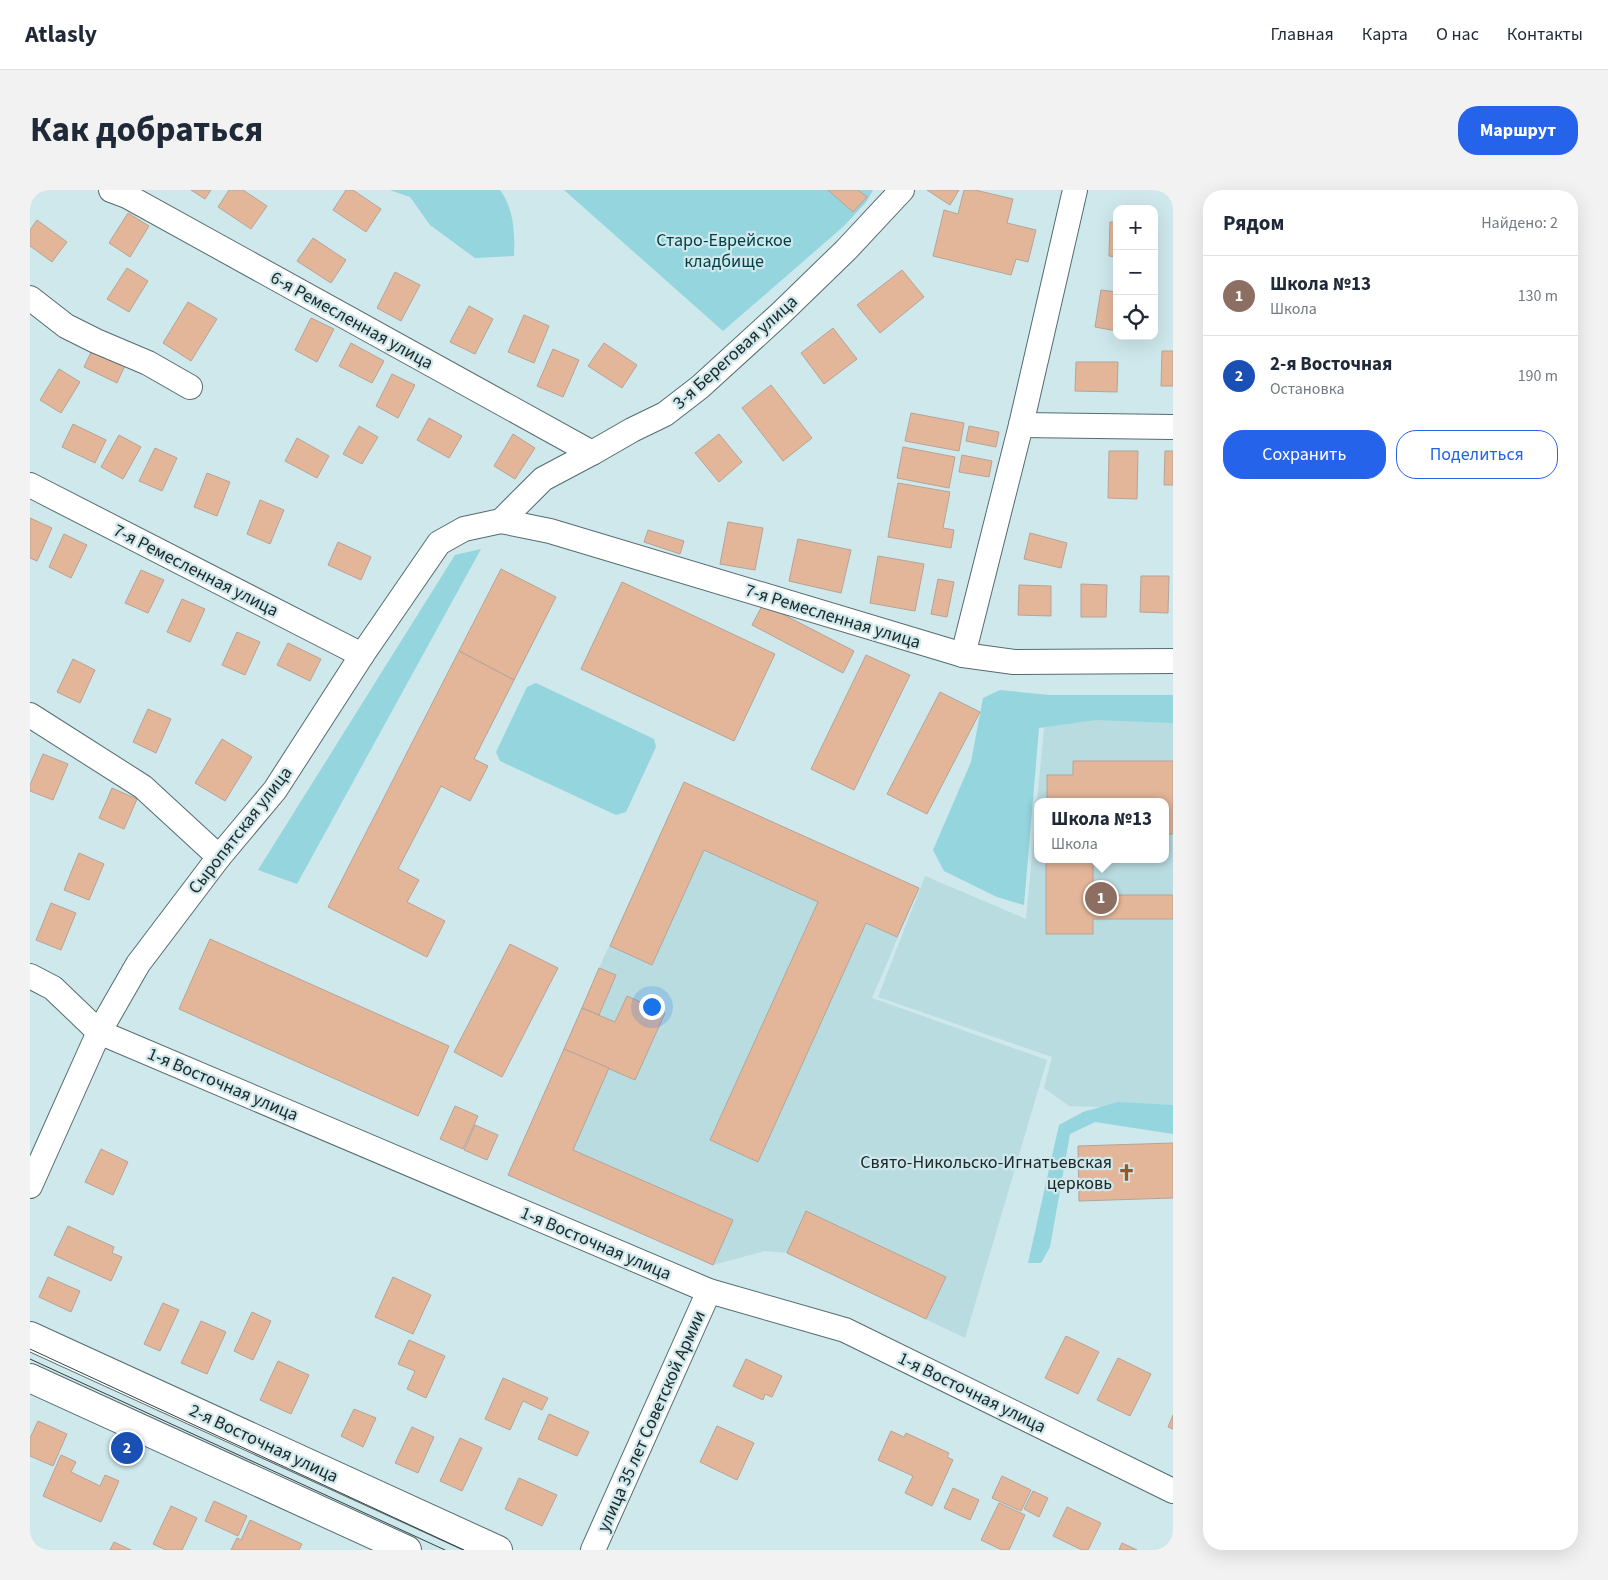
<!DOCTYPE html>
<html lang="ru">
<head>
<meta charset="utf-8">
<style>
  body { margin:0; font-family:"Source Sans 3",sans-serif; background:#f2f2f3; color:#1f2937 }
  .controls { position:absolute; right:15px; top:15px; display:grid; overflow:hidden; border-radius:10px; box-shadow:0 5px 20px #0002 }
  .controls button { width:45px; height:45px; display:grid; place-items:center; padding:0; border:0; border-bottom:1px solid #e0e1e3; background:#fff; color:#1f2937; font:25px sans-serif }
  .you { position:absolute; left:621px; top:816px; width:18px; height:18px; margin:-12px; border:4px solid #fff; border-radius:50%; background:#1a73e8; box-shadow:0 0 0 8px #1a73e833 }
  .badge { display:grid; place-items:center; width:32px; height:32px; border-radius:50%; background:#2563eb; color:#fff; font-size:16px; font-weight:700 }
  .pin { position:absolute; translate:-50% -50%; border:2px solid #fff; box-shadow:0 1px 5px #0006 }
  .popup { position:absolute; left:1004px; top:608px; width:135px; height:65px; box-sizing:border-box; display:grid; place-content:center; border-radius:10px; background:#fff; filter:drop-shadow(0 1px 4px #0005); font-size:16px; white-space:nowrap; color:#747a83 }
  .popup b { font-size:19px; color:#1f2937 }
  .popup::after { content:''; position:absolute; left:50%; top:100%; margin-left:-10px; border:10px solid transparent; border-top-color:#fff }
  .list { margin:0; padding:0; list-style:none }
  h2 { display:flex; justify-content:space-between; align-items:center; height:65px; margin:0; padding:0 20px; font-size:21px }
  h2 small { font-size:16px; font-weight:400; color:#747a83 }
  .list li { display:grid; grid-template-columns:32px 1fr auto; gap:15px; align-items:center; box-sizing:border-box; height:80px; padding:0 20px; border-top:1px solid #e0e1e3 }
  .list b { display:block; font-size:19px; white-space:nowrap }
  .list p { margin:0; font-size:16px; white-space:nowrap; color:#747a83 }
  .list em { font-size:16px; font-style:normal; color:#747a83 }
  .actions { display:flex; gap:10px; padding:15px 20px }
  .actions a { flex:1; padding:11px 0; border:1px solid #2563eb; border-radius:20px; text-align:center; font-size:18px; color:#2563eb }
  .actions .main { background:#2563eb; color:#fff }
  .icon { flex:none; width:28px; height:28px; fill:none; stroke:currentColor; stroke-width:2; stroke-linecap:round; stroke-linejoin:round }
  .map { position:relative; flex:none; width:1143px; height:1360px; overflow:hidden; border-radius:20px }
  header { display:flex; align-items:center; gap:30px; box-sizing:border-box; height:70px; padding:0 25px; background:#fff; border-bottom:1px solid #e0e1e3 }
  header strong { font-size:24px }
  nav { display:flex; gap:28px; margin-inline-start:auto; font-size:18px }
  .intro { display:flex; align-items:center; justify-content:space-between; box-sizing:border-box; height:120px; padding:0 30px }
  h1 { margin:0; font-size:35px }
  .button { padding:12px 22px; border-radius:20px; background:#2563eb; color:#fff; font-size:18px; font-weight:700 }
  main { display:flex; gap:30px; padding:0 30px }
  aside { flex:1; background:#fff; border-radius:20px; box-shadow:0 5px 20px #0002 }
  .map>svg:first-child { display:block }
  .built { fill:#b9dce1 }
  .green { fill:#94d5de }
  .building { fill:#e4b699; stroke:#b6a397 }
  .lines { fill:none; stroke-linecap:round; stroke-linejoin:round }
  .minor-casing { stroke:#556c6f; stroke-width:26 }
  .secondary-casing { stroke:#556c6f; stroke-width:30 }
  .minor { stroke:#fff; stroke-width:24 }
  .secondary { stroke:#fff; stroke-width:28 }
  .tram { stroke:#354142; stroke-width:1 }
  .labels { text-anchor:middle; stroke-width:4.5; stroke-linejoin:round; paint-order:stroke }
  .park-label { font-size:18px; fill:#003f46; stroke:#cee8ec }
  .street-label { font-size:18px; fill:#202a2b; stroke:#cee8ec }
  .poi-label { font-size:18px; fill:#202a2b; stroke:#cee8ec; text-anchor:end }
</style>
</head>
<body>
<header>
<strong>Atlasly</strong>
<nav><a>Главная</a><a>Карта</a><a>О нас</a><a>Контакты</a></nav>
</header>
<div class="intro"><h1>Как добраться</h1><a class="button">Маршрут</a></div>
<main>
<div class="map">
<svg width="1143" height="1360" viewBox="0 0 1143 1360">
  <rect width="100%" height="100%" fill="#cee8ec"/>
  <!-- built -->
  <g class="built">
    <path d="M1143,521v399l-104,-4 -25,-18 8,-31 -174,-60 47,-121 101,43 11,-117v57h128v-57h-128l8,-84z"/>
    <path d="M654,592l235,106 -47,110 175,62 -82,278 -178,-85 -22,-2 -52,14 -205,-90 91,-207z"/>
  </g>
  <!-- green -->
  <g class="green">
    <path d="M360,0h110c14,19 15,43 14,66l-39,2 -45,-33 -20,-28z"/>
    <path d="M534,0h309l-6,11 -23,25 -121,105z"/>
    <path d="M451,359l-184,335 -39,-14 197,-315z"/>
    <path d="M506,493l118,56 2,8 -30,65 -10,3 -116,-54 -4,-9 31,-65z"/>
    <path d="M970,500l49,5h124v28l-77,-3 -57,8 -15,177 -27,-8 -53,-26 -11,-21 38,-88 12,-64z"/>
    <path d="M1088,912l55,3v29l-78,-12 -25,12 -20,113 -9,16h-13l31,-138 24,-13z"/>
  </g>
  <!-- building -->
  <g class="building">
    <path d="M161,0h20l-6,9z"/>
    <path d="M199,0h14l24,16 -16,23 -33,-22z"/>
    <path d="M316,0h7l28,19 -15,23 -33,-22z"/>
    <path d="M798,0h30l9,7 -14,15z"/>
    <path d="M897,0h32l-9,15z"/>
    <path d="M934,0h11l38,9 -6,24 29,7 -8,32 -12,-3 -5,16 -78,-19 11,-46 14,4z"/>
    <path d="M98,23l21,13 -19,31 -21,-14z"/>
    <path d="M7,30l30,22 -15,20 -22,-16v-16z"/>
    <path d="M1080,32h7v35l-8,-1z"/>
    <path d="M283,48l33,22 -15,23 -34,-22z"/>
    <path d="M97,78l21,13 -19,31 -22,-13z"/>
    <path d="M872,80l22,27 -44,36 -23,-28z"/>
    <path d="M365,82l25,13 -19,36 -24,-13z"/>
    <path d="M1071,100l16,2v39l-22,-4z"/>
    <path d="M158,112l29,17 -26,42 -28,-18z"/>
    <path d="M439,116l24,13 -18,35 -25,-12z"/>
    <path d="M494,125l25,11 -15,37 -26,-11z"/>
    <path d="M281,128l23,11 -17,33 -22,-12z"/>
    <path d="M803,138l24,31 -33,25 -23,-31z"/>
    <path d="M321,153l33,18 -12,22 -33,-17z"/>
    <path d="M574,153l33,22 -15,23 -34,-22z"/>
    <path d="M65,154l32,17 -10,22 -33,-16z"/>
    <path d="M523,159l26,11 -16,37 -26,-11z"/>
    <path d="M1132,161h11v35h-12z"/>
    <path d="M1046,172h42l-1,30 -42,-1z"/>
    <path d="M29,179l21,13 -19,31 -21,-13z"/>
    <path d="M362,184l23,11 -17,33 -22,-12z"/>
    <path d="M741,195l41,53 -29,23 -41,-53z"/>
    <path d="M881,223l53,10 -5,28 -54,-10z"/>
    <path d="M399,228l33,18 -13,22 -32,-18z"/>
    <path d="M43,234l33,16 -11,23 -33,-16z"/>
    <path d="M329,236l19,11 -16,27 -19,-10z"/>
    <path d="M939,236l30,6 -3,15 -30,-6z"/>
    <path d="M483,244l22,14 -20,31 -21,-13z"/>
    <path d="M689,244l23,28 -23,20 -24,-29z"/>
    <path d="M89,245l22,12 -18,32 -22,-12z"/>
    <path d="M267,248l32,18 -12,22 -32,-17z"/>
    <path d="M873,257l52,10 -6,31 -52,-10z"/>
    <path d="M125,258l22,10 -15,33 -23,-10z"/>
    <path d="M1079,261h29l-1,48 -29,-1z"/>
    <path d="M1135,261h8v34h-9z"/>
    <path d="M932,265l30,6 -3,16 -30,-5z"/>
    <path d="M177,283l23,9 -13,34 -23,-9z"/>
    <path d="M868,293l52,9 -7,36 11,2 -3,18 -63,-11z"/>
    <path d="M230,310l24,10 -14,34 -23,-10z"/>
    <path d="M0,328l22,10 -15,33 -7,-3z"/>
    <path d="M698,332l35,6 -8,42 -35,-6z"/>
    <path d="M618,340l36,11 -4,13 -36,-12z"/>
    <path d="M1000,343l37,10 -6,25 -37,-9z"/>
    <path d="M34,344l23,11 -16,33 -22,-11z"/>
    <path d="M768,349l53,11 -10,43 -52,-12z"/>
    <path d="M308,352l33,15 -10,23 -33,-15z"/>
    <path d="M848,366l46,8 -9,47 -45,-8z"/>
    <path d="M471,379l55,28 -42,83 -55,-29z"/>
    <path d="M111,380l23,10 -16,33 -23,-10z"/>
    <path d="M1111,386h28l-1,37 -28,-1z"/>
    <path d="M908,389l16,3 -7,35 -16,-3z"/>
    <path d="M592,392l153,72 -41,87 -153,-72z"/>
    <path d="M1051,394l26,1 -1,32h-25z"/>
    <path d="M989,395l32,1v30l-33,-1z"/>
    <path d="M152,409l23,10 -15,33 -23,-10z"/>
    <path d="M733,414l91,47 -11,22 -91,-48z"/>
    <path d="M207,442l23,10 -15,33 -23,-10z"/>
    <path d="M258,453l33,16 -11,22 -33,-16z"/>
    <path d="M429,461l55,29 -40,79 14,7 -18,35 -29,-15 -43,83 21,11 -12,22 38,19 -18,36 -99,-50z"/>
    <path d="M836,465l44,20 -56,115 -43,-21z"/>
    <path d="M43,469l22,11 -15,33 -23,-11z"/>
    <path d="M910,502l40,20 -53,102 -40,-20z"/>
    <path d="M118,519l23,10 -15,34 -23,-11z"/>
    <path d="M192,549l30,18 -27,44 -30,-18z"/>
    <path d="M13,564l25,10 -15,36 -23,-9v-6z"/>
    <path d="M1043,571h100v73h-8v-32h-118v-27h26z"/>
    <path d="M654,592l235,106 -22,49 -31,-14 -108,239 -48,-22 108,-238 -114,-52 -52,115 -42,-19z"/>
    <path d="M82,598l25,11 -13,30 -25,-11z"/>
    <path d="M49,663l25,11 -15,36 -25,-10z"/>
    <path d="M1016,669h47v45l18,-1v-8h62v24h-80v15h-47z"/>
    <path d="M21,713l25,10 -15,37 -25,-10z"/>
    <path d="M180,749l239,107 -31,70 -239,-107z"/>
    <path d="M480,754l48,24 -56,109 -48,-25z"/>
    <path d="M569,778l17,7 -17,40 -17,-7z"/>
    <path d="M597,806l38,17 -30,67 -71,-31 18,-41 33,14z"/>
    <path d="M534,859l45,19 -36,82 160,70 -20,45 -205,-90z"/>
    <path d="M425,916l23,10 -15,33 -23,-10z"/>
    <path d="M445,935l23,10 -11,25 -23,-10z"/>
    <path d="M1143,953v55l-94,3 -1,-55z"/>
    <path d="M71,959l27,13 -15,33 -28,-13z"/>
    <path d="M776,1021l140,66 -20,42 -139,-66z"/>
    <path d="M38,1036l46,21 -2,6 10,4 -11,24 -57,-26z"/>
    <path d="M18,1087l32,14 -9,21 -32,-15z"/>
    <path d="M363,1087l38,18 -18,39 -38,-17z"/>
    <path d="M133,1113l16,7 -19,41 -16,-7z"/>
    <path d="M222,1122l19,9 -18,39 -19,-9z"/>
    <path d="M171,1131l25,11 -19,42 -26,-11z"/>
    <path d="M1036,1146l33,16 -21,42 -33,-16z"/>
    <path d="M379,1150l36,16 -19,42 -19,-9 8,-18 -17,-7z"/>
    <path d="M1088,1168l33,16 -21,42 -33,-16z"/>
    <path d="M716,1169l36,17 -10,21 -7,-3 -2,6 -30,-14z"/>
    <path d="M248,1171l31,14 -18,39 -31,-14z"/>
    <path d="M473,1188l45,20 -6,12 -19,-9 -13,29 -25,-11z"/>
    <path d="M324,1219l22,9 -13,29 -22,-11z"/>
    <path d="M519,1224l40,18 -12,24 -39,-17z"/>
    <path d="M1143,1225v14l-5,-2z"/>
    <path d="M8,1231l29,13 -14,32 -23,-10v-18z"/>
    <path d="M687,1236l37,17 -17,37 -37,-18z"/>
    <path d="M382,1237l22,10 -16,36 -23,-10z"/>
    <path d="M861,1241l13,6 2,-4 43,20 -2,4 6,3 -21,46 -27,-13 8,-17 -35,-16z"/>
    <path d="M430,1248l22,10 -20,43 -22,-10z"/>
    <path d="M31,1265l15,7 -5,10 29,14 5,-11 14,6 -18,41 -58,-26z"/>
    <path d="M972,1286l29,14 -10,21 -29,-13z"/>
    <path d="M489,1288l38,17 -15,31 -37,-17z"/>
    <path d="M923,1298l26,12 -9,20 -26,-12z"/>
    <path d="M1003,1301l15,7 -9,19 -15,-8z"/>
    <path d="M184,1311l33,15 -9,20 -33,-15z"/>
    <path d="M969,1313l26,12 -16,35h-7l-21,-10z"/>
    <path d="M141,1316l26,12 -15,32h-16l-13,-6z"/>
    <path d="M1037,1317l34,16 -13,27h-6l-29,-14z"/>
    <path d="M220,1330l52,24 -3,6h-68l6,-12 4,2z"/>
    <path d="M84,1352l17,8h-21z"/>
    <path d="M1092,1353l15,7h-18z"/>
  </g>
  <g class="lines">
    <defs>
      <g id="minor">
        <path d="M81,0l16,6 465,257"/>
        <path d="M0,108l36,28 30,15 52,22 42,24"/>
        <path d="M991,235l152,2"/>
        <path d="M0,295l332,170"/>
        <path d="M471,331l42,-42 49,-26 40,-23 33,-16 35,-27 80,-73 66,-64 56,-60"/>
        <path d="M933,465l58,-230 54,-235"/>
        <path d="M0,525l113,72 76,70"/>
        <path d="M0,786l23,12 46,44 610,259 136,39 328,161"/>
        <path d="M0,996l69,-154 39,-68 81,-107 56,-67 87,-135 77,-112 25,-14 37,-8 49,10 413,124 51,7 159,-1"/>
        <path d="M563,1360l116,-259"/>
      </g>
      <g id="secondary">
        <path d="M0,1146l468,214"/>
        <path d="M0,1188l377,172"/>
      </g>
    </defs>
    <!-- minor casing -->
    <use href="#minor" class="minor-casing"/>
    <!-- secondary casing -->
    <use href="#secondary" class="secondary-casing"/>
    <!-- minor -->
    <use href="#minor" class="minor"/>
    <!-- secondary -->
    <use href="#secondary" class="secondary"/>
    <!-- tram -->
    <g class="tram">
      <path d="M0,1159l434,201"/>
      <path d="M0,1169l415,191"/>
    </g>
  </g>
  <!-- icons -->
  <defs>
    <symbol id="church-bare" viewBox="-9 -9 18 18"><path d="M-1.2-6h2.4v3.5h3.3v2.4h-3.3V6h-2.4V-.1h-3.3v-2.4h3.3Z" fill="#995625" stroke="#cee8ec" stroke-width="2.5" paint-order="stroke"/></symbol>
  </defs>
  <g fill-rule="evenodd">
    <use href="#church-bare" x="1084" y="970" width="25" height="25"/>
  </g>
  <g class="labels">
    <!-- park labels -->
    <g class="park-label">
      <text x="694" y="56">Старо-Еврейское<tspan x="694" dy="21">кладбище</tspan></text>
    </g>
    <!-- street labels -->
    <g class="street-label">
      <text transform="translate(322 130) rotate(29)" y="6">6-я Ремесленная улица</text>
      <text transform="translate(705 162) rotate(-42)" y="6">3-я Береговая улица</text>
      <text transform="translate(166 380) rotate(27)" y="6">7-я Ремесленная улица</text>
      <text transform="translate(803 426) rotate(17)" y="6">7-я Ремесленная улица</text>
      <text transform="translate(210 640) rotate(-52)" y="6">Сыропятская улица</text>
      <text transform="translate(193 894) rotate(23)" y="6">1-я Восточная улица</text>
      <text transform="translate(566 1053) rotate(23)" y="6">1-я Восточная улица</text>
      <text transform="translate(942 1202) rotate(26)" y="6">1-я Восточная улица</text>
      <text transform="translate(621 1231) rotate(-66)" y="6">улица 35 лет Советской Армии</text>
      <text transform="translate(234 1253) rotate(25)" y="6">2-я Восточная улица</text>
    </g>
    <!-- poi labels -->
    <g class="poi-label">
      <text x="1082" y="978">Свято-Никольско-Игнатьевская<tspan x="1082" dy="21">церковь</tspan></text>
    </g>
  </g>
</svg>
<div class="controls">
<button>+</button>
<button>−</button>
<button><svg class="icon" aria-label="locate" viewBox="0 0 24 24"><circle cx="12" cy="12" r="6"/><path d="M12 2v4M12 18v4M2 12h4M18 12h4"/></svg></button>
</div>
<div class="you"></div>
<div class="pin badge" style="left:1071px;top:708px;background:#8d6e63">1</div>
<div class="popup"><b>Школа №13</b>Школа</div>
<div class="pin badge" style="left:97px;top:1258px;background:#1a4fb4">2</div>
</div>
<aside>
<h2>Рядом<small>Найдено: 2</small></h2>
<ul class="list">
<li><span class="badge" style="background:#8d6e63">1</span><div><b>Школа №13</b><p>Школа</p></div><em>130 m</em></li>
<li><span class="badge" style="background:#1a4fb4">2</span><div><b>2-я Восточная</b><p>Остановка</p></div><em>190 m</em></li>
</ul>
<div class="actions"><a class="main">Сохранить</a><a>Поделиться</a></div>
</aside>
</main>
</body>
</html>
